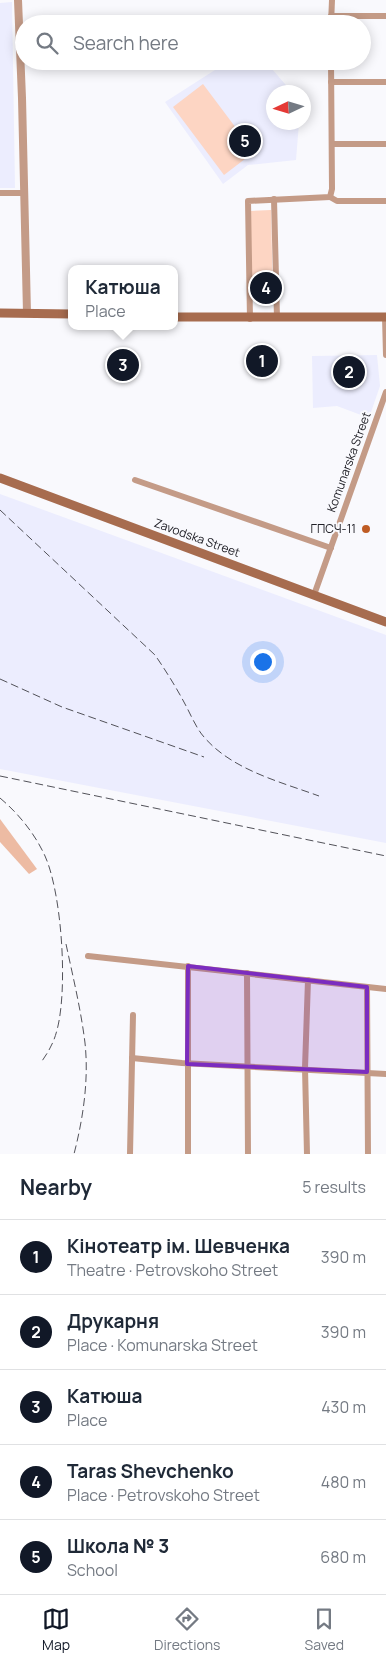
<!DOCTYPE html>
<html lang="en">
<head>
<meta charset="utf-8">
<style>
  body { margin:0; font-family:Manrope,sans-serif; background:#f2f2f3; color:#1f2937 }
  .compass { position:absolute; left:266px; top:85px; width:45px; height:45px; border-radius:50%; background:#fff; box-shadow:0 2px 12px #0003; rotate:266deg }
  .you { position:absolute; left:262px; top:661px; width:18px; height:18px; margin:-12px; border:4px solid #fff; border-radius:50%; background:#1a73e8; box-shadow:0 0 0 8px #1a73e833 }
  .badge { display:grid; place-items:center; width:32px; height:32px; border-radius:50%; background:#111827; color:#fff; font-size:16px; font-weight:700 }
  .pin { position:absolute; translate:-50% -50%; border:2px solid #fff; box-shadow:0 1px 5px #0006 }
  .popup { position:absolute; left:68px; top:265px; width:110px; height:65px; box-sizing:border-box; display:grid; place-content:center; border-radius:10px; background:#fff; filter:drop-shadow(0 1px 4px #0005); font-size:16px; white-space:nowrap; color:#747a83 }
  .popup b { font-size:19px; color:#1f2937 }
  .popup::after { content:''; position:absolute; left:50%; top:100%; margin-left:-10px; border:10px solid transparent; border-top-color:#fff }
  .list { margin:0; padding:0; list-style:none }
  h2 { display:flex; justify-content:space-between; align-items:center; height:65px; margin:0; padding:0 20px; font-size:21px }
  h2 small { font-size:16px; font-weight:400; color:#747a83 }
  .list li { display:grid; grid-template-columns:32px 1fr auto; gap:15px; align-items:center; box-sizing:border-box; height:75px; padding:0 20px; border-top:1px solid #e0e1e3 }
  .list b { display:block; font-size:19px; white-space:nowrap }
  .list p { margin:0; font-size:16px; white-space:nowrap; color:#747a83 }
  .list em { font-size:16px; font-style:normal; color:#747a83 }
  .icon { flex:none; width:28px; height:28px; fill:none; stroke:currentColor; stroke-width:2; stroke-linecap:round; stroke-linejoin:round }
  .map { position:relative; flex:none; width:386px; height:1154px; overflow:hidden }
  .search { position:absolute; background:#fff; box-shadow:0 2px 12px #0003; left:15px; right:15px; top:15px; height:55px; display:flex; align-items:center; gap:12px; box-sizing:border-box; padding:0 18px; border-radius:28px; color:#747a83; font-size:19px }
  .sheet { height:440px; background:#fff }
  nav { display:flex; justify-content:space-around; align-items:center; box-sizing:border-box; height:70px; border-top:1px solid #e0e1e3; background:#fff; font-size:14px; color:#747a83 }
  nav a { display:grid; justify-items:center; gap:2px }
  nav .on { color:#111827 }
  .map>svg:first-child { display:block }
  .built { fill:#ecedfe }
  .green { fill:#fdd5c3 }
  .forest { fill:#edbba3 }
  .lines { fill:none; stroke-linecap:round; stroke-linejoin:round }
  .minor { stroke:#c49b87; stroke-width:6 }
  .tertiary { stroke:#c49b87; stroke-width:8 }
  .secondary { stroke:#a76c4f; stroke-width:9 }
  .rail { stroke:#525259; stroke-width:1; stroke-dasharray:8 4; stroke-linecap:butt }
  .marked { fill:#7b2cbf; fill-opacity:0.2; stroke:#7b2cbf; stroke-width:4; stroke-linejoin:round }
  .poi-dot { fill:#bf5c24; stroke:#f9f9fd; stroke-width:2 }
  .labels { text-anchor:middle; stroke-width:4; stroke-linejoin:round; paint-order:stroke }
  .street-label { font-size:12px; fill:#202027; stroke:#f9f9fd }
  .poi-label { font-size:12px; fill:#202027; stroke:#f9f9fd; text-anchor:end }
</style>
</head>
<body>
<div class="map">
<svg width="386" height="1154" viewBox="0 0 386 1154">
  <rect width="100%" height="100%" fill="#f9f9fd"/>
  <!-- built -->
  <g class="built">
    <path d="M12,2l3,186h-15v-185z"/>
    <path d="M229,61h36l27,31h-18v30l25,1 -3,37 -48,5 -25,19 -58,-82z"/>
    <path d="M377,355l3,31 -11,32 -32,-12 -24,2 -1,-52z"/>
    <path d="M0,494l386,141v208l-386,-74z"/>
  </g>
  <!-- green -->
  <g class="green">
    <path d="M203,84l51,68 -30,23 -51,-68z"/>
    <path d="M271,210l2,88h-21l-2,-87z"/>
  </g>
  <!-- forest -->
  <path class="forest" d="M0,819l37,50 -8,5 -29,-32z"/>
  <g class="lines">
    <!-- minor -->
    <g class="minor">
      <path d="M331,16h55"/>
      <path d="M331,24l1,-24"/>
      <path d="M331,82h55"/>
      <path d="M332,144h54"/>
      <path d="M0,193h23"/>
      <path d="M330,197l7,4h49"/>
      <path d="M274,199l3,119"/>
      <path d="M385,317l1,38"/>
      <path d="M250,319l-2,-118 82,-4 2,-8 -1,-128"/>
      <path d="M135,480l196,68"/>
      <path d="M314,595l72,-203"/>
      <path d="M88,956l298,33"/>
      <path d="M188,966v188"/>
      <path d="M247,973l1,181"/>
      <path d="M367,987l1,167"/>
      <path d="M132,1058l50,5 204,11"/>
      <path d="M130,1154l3,-139"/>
      <path d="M307,1154l-2,-86 3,-88"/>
    </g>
    <!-- tertiary -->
    <path class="tertiary" d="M18,0l4,98 5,215"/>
    <!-- secondary -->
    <g class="secondary">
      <path d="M0,313l72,1"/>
      <path d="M174,317h212"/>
      <path d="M0,478l386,144"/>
    </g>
    <!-- rail -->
    <g class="rail">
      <path d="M0,510l155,145c11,16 21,32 30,49 6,11 11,24 19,33 28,33 77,45 115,59"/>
      <path d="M0,679l62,28 142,50"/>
      <path d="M0,776l386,80"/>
      <path d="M0,798c19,16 35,36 45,58 17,38 23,133 12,174 -3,12 -8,21 -15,31"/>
      <path d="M66,944c7,33 15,66 19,99 4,37 -2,76 -11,111"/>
    </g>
  </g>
  <!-- marked area -->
  <path class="marked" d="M188,966l179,21v85l-180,-8z"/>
  <!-- markers -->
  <circle class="poi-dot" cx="366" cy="529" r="5"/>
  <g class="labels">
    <!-- street labels -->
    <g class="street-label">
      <text transform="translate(349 462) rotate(-70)" y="4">Komunarska Street</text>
      <text transform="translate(197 538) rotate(20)" y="4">Zavodska Street</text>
    </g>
    <!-- poi labels -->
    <g class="poi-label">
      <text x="356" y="533">ГПСЧ-11</text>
    </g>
  </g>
</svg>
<svg class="compass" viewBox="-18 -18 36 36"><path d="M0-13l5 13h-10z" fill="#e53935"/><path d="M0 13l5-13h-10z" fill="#747a83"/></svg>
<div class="you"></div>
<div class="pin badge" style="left:262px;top:361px">1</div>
<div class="pin badge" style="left:349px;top:372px">2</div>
<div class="pin badge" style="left:123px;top:365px">3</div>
<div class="popup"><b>Катюша</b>Place</div>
<div class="pin badge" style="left:266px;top:288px">4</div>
<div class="pin badge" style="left:245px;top:141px">5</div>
<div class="search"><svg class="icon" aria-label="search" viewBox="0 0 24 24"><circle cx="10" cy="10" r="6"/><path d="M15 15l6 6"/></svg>Search here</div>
</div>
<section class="sheet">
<h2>Nearby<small>5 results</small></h2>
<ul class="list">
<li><span class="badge">1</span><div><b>Кінотеатр ім. Шевченка</b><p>Theatre · Petrovskoho Street</p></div><em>390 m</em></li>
<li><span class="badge">2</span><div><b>Друкарня</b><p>Place · Komunarska Street</p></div><em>390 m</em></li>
<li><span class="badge">3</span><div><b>Катюша</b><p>Place</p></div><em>430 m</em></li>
<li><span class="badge">4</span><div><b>Taras Shevchenko</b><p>Place · Petrovskoho Street</p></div><em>480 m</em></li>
<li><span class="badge">5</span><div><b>Школа № 3</b><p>School</p></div><em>680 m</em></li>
</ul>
</section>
<nav>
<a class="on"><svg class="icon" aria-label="map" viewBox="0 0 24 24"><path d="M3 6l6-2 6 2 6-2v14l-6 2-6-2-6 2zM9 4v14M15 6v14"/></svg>Map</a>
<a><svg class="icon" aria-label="directions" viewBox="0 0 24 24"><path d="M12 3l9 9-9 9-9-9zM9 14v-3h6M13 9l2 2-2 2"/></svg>Directions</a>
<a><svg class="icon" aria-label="saved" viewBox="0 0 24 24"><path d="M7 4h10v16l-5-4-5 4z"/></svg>Saved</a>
</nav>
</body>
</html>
